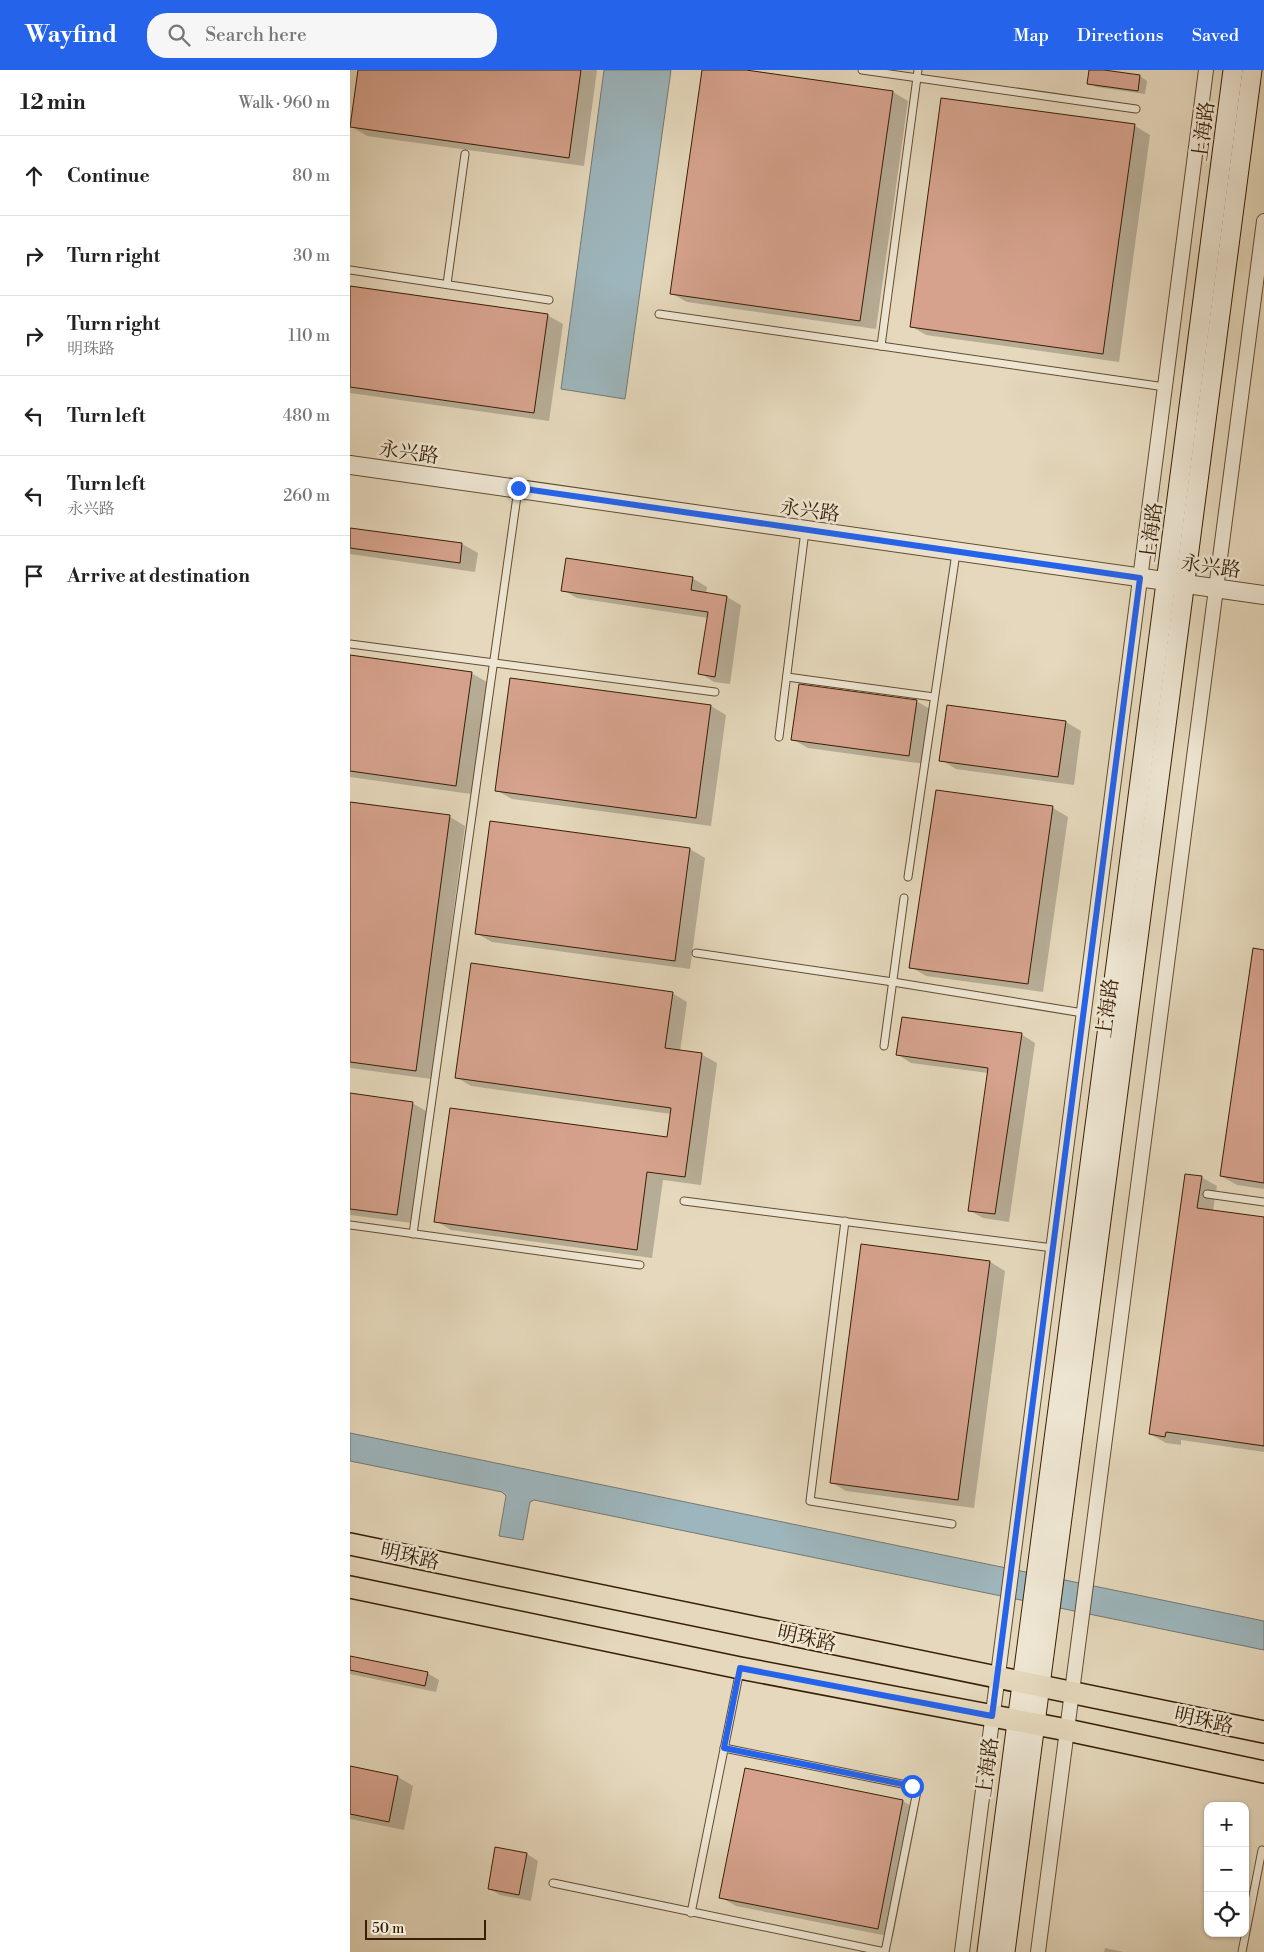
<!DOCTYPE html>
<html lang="en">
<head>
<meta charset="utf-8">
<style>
  body { margin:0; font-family:"Libre Bodoni","Noto Serif SC",serif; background:#f6f6f6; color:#222 }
  .controls { position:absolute; right:15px; bottom:15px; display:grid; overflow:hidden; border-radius:10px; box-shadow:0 1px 4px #0004 }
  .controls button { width:45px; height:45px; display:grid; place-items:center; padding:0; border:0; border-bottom:1px solid #e0e0e0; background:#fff; color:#222; font:25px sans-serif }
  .scale { position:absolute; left:15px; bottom:12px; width:121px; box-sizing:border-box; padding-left:5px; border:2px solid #381e02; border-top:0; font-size:14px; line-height:18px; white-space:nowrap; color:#381e02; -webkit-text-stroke:4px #eee6d3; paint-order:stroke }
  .stop { position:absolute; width:15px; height:15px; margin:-11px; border:4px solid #2563eb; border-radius:50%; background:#fff }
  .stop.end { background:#2563eb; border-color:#fff; box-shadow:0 1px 5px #0008 }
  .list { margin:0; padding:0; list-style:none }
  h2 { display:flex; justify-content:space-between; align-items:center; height:65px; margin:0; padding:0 20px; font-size:21px }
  h2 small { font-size:16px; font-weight:400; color:#767676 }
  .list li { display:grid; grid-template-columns:32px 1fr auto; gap:15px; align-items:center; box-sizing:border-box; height:80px; padding:0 20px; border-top:1px solid #e0e0e0 }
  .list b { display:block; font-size:19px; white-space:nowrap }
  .list p { margin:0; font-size:16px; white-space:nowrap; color:#767676 }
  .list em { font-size:16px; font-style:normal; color:#767676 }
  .icon { flex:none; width:28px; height:28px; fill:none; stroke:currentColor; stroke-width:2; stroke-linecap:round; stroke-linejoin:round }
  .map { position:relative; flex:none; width:914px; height:1882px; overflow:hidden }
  header { display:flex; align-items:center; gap:30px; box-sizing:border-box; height:70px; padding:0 25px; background:#2563eb; color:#fff }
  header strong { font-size:24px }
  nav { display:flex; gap:28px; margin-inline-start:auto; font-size:18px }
  .search { width:350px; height:45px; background:#f6f6f6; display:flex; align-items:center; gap:12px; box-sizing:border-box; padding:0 18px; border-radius:20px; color:#767676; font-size:19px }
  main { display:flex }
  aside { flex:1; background:#fff }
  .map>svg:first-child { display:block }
  .water { fill:#9db6bd; stroke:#757972 }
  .shadow { fill:#0003 }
  .building { fill:#d6a28d; stroke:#381e02 }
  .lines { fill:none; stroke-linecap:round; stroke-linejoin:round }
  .service-casing { stroke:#634c30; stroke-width:9 }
  .minor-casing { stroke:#634c30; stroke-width:16 }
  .tertiary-casing { stroke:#634c30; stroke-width:20 }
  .secondary-casing { stroke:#381e02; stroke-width:21 }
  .primary-casing { stroke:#381e02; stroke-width:24 }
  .service { stroke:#eee6d3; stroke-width:7 }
  .minor { stroke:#eee6d3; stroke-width:14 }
  .tertiary { stroke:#eee6d3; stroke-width:18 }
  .secondary { stroke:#eee6d3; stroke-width:19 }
  .primary { stroke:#e5d8bc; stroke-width:21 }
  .route { stroke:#2563eb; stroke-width:6 }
  .labels { text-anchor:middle; stroke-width:5; stroke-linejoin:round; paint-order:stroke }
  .street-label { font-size:20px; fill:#381e02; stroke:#eee6d3 }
</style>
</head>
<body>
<header>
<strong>Wayfind</strong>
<div class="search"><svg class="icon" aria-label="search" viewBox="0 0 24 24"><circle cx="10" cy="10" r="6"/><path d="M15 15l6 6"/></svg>Search here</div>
<nav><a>Map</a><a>Directions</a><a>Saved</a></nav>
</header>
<main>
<aside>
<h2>12 min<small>Walk · 960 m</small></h2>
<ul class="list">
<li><svg class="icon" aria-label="ahead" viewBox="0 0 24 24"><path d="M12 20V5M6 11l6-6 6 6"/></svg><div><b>Continue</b></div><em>80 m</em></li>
<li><svg class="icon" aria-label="right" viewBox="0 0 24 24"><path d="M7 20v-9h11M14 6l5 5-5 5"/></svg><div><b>Turn right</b></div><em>30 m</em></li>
<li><svg class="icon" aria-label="right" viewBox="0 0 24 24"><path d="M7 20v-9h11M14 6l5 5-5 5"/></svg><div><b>Turn right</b><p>明珠路</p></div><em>110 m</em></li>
<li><svg class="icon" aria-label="left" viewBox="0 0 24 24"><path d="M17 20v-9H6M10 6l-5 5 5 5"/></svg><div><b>Turn left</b></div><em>480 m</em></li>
<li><svg class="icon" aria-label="left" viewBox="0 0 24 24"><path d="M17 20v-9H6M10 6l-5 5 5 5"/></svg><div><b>Turn left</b><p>永兴路</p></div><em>260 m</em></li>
<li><svg class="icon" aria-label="arrive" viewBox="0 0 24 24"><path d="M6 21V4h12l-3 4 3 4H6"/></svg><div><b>Arrive at destination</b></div></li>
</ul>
</aside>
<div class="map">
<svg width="914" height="1882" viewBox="0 0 914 1882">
  <rect width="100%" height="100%" fill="#e5d8bc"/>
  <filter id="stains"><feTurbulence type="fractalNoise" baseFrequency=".004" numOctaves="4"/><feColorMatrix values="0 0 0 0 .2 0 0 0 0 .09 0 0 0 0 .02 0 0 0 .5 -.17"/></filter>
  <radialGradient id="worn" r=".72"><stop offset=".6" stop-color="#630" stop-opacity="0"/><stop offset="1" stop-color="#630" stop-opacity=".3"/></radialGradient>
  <!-- water -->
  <g class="water">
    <path d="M254,0h67l-46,329 -64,-10z"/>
    <path d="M0,1363l914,188v29l-730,-150 -4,2 -7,38 -24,-4 7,-40 -4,-4 -152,-31z"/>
  </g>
  <!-- shadow -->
  <g class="shadow">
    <path d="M9,0h238l-13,96 -217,-30 -15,-9z"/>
    <path d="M353,0h35l155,22 15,9 -32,228 -189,-27 -16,-9z"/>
    <path d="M740,0l50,6 7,5 -2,13 -49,-7 -7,-4z"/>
    <path d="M592,29l193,27 15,9 -31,227 -193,-27 -15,-9z"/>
    <path d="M0,218l197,27 16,9 -14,97 -199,-28z"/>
    <path d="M0,459l112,15 16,9 -3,19 -125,-18z"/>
    <path d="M342,508l15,9 -1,7 21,3 14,8 -11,79 -16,-2 -14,-9 8,-55 -131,-20 -14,-8z"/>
    <path d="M0,586l121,17 16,9 -16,112 -121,-17z"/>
    <path d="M566,631l16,9 -7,54 -117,-16 -16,-9z"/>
    <path d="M361,636l15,9 -15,111 -199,-27 -16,-9z"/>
    <path d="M716,652l15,9 -7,54 -118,-16 -15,-9z"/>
    <path d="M0,733l100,14 15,9 -34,253 -81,-11z"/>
    <path d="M703,738l15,9 -25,175 -117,-16 -15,-9z"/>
    <path d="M340,779l15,9 -15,111 -198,-27 -16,-9z"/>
    <path d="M914,881v238l-27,-4 -16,-9z"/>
    <path d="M322,923l15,9 -7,50 21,2 16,9 -16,122 -38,-5 -11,78 -201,-28 -15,-9 232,-83 3,-24 -200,-28 -15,-9z"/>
    <path d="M671,964l14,9 -26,179 -26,-4 -14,-8 19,-137 -77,-10 -13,-8z"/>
    <path d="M0,1025l62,8 16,9 -16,111 -62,-8z"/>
    <path d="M851,1107l16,9 -4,25 51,7v234l-83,-12v5l-15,-2 -16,-9z"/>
    <path d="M640,1192l15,9 -31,237 -128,-17 -15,-9z"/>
    <path d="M0,1588l77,15 12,7 -3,12 -86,-18z"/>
    <path d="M0,1697l48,10 15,9 -9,44 -54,-11z"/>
    <path d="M396,1700l157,31 15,9 -25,127 -157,-31 -16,-9z"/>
    <path d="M146,1779l31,5 11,7 -7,40 -31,-6 -11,-6z"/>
    <path d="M755,1878l19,4h-20z"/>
  </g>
  <!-- building -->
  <g class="building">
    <path d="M8,0h223l-12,88 -219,-31z"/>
    <path d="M352,0h44l147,21 -33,230 -190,-27z"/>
    <path d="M739,0h15l36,5 -2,16 -51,-7z"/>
    <path d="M591,28l194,26 -32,230 -193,-27z"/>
    <path d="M0,216l198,28 -14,99 -184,-26z"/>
    <path d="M0,458l112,15 -2,20 -110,-15z"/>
    <path d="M216,488l127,19 -2,13 36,6 -12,81 -17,-3 10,-62 -147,-21z"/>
    <path d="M0,585l122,17 -16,114 -106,-15z"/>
    <path d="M160,608l201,27 -15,113 -201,-27z"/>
    <path d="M449,614l118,16 -8,56 -118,-16z"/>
    <path d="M597,635l119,16 -8,56 -119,-16z"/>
    <path d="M586,720l117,16 -25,178 -119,-16z"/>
    <path d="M0,732l100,13 -34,256 -66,-9z"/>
    <path d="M140,751l200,27 -15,113 -200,-27z"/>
    <path d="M903,878l11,2v233l-44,-7z"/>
    <path d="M121,893l202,29 -8,56 37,5 -17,124 -38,-5 -10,78 -203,-28 16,-114 217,29 4,-29 -216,-30z"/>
    <path d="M552,947l120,16 -27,181 -27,-3 20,-143 -92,-13z"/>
    <path d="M0,1023l63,9 -16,113 -47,-6z"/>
    <path d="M835,1104l17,2 -5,32 67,9v229l-98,-14 -1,5 -16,-3z"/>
    <path d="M511,1174l129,17 -32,239 -128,-17z"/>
    <path d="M0,1586l78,16 -3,14 -75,-16z"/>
    <path d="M0,1696l48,10 -9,46 -39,-8z"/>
    <path d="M395,1698l158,32 -25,129 -159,-31z"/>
    <path d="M145,1777l32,6 -8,42 -31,-6z"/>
  </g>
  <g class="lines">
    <defs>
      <g id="service">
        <path d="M512,0l274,39"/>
        <path d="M0,200l199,30"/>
        <path d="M97,214l18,-130"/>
        <path d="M309,244l506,73"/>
        <path d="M531,276l37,-276"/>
        <path d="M0,574l365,48"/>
        <path d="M437,607l147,20"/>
        <path d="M429,667l26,-206"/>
        <path d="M558,807l48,-324"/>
        <path d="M346,883l197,29 190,31"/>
        <path d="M534,976l20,-148"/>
        <path d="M857,1124l57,8"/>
        <path d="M334,1131l369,47"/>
        <path d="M495,1151l-35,280 142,23"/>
        <path d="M0,1155l290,40"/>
        <path d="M63,1164l105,-745"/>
        <path d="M203,1813l332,69 32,-161 -5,-5 -188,-38"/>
        <path d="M341,1843l49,-243"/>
        <path d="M892,1882l20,-102"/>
      </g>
      <g id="minor">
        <path d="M612,1882l244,-1882"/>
        <path d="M688,1882l226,-1731"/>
      </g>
      <path id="tertiary" d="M0,395l914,130"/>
      <g id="secondary">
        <path d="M637,1882c79,-628 165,-1255 246,-1882"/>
        <path d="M655,1882l247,-1882"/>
      </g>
      <g id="primary">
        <path d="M0,1474l914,188"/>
        <path d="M0,1517l390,81 327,62 197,42"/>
      </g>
    </defs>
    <!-- service casing -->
    <use href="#service" class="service-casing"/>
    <!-- minor casing -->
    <use href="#minor" class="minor-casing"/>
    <!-- tertiary casing -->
    <use href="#tertiary" class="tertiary-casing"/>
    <!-- secondary casing -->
    <use href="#secondary" class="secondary-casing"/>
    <!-- primary casing -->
    <use href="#primary" class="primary-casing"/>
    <!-- service -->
    <use href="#service" class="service"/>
    <!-- minor -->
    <use href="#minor" class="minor"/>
    <!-- tertiary -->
    <use href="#tertiary" class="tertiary"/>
    <!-- secondary -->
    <use href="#secondary" class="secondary"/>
    <!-- primary -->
    <use href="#primary" class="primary"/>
  </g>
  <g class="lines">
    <!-- route -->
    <path class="route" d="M168,418l622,90 -148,1138 -252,-48 -16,80 188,38"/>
  </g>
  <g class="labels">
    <!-- street labels -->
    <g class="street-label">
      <text transform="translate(853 61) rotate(-83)" y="7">上海路</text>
      <text transform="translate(59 382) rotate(8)" y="7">永兴路</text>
      <text transform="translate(460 440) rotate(8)" y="7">永兴路</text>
      <text transform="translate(801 462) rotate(-83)" y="7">上海路</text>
      <text transform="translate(861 496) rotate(8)" y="7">永兴路</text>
      <text transform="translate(757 938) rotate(-83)" y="7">上海路</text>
      <text transform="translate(60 1486) rotate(12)" y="7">明珠路</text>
      <text transform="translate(457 1568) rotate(12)" y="7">明珠路</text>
      <text transform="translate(854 1650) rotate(12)" y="7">明珠路</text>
      <text transform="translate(637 1697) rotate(-83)" y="7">上海路</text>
    </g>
  </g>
  <rect width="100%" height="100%" filter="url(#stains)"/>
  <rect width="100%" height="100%" fill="url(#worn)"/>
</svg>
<div class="controls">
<button>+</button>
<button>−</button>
<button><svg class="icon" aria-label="locate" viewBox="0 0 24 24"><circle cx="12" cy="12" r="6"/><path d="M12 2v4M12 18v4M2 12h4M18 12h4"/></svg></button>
</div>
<div class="scale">50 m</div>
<div class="stop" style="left:562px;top:1716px"></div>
<div class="stop end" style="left:168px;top:418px"></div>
</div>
</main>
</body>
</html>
